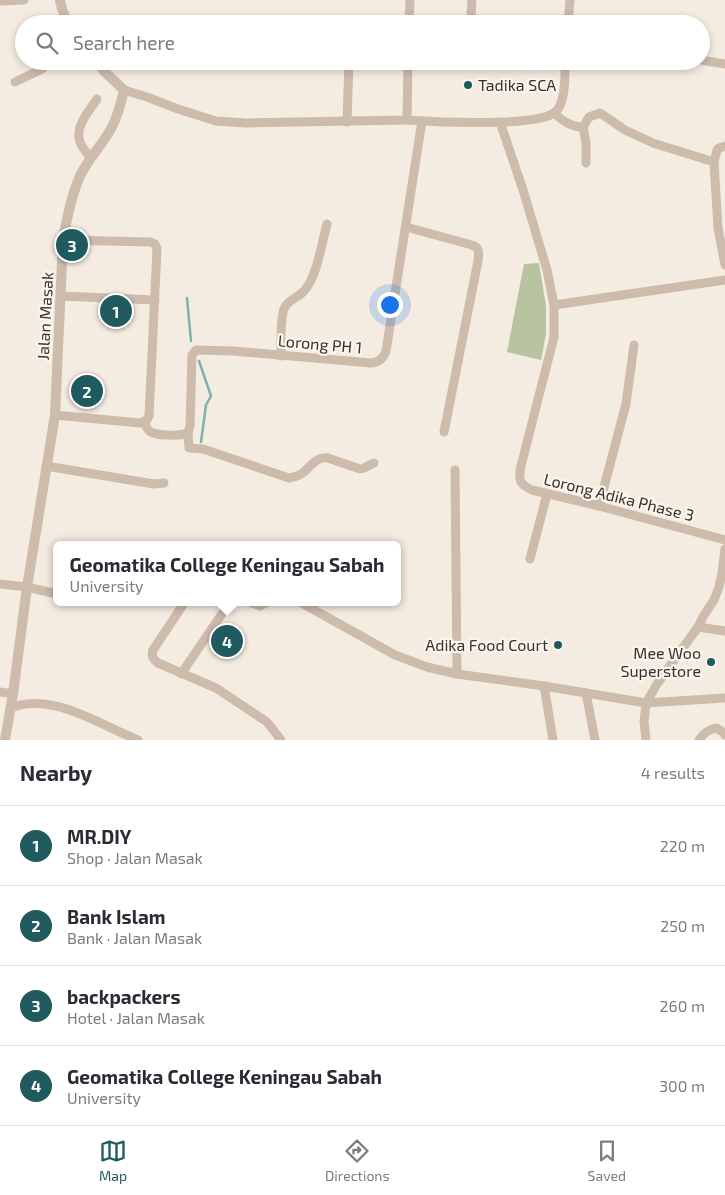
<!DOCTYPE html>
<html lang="en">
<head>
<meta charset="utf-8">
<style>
  body { margin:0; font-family:"Exo 2",sans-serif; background:#f2f2f3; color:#2b2b33 }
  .you { position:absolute; left:389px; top:304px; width:18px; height:18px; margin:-12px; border:4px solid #fff; border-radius:50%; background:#1a73e8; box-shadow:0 0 0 8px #1a73e833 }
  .badge { display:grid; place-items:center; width:32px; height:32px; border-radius:50%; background:#1f5a5e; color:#fff; font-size:16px; font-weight:700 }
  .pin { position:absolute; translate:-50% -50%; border:2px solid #fff; box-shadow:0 1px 5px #0006 }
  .popup { position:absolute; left:53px; top:541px; width:348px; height:65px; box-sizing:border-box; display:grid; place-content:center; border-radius:8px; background:#fff; filter:drop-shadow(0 1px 4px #0005); font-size:16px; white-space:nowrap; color:#7c7c81 }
  .popup b { font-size:19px; color:#2b2b33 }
  .popup::after { content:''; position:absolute; left:50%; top:100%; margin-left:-10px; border:10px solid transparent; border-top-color:#fff }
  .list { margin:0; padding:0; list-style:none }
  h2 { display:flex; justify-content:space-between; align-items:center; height:65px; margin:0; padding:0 20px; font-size:21px }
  h2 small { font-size:16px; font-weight:400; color:#7c7c81 }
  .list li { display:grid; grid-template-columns:32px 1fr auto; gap:15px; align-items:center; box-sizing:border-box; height:80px; padding:0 20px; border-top:1px solid #e1e1e2 }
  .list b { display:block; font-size:19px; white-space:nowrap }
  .list p { margin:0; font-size:16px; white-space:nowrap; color:#7c7c81 }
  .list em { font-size:16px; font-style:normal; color:#7c7c81 }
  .icon { flex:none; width:28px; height:28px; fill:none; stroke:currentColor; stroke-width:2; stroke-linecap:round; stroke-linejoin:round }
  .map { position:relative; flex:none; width:725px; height:740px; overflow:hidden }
  .search { position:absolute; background:#fff; box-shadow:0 2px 8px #0003; left:15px; right:15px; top:15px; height:55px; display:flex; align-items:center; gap:12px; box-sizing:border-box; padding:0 18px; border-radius:28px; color:#7c7c81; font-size:19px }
  .sheet { height:385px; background:#fff }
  nav { display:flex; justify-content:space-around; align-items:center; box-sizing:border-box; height:70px; border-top:1px solid #e1e1e2; background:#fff; font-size:14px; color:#7c7c81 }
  nav a { display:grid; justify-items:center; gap:2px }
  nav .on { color:#1f5a5e }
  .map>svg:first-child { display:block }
  .green { fill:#b8c4a0 }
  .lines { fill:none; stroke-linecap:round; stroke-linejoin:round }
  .stream { stroke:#7fb0b2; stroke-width:2.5 }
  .minor { stroke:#cdbbac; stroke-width:9 }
  .tertiary { stroke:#cdbbac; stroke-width:10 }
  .poi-dot { fill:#1f5a5e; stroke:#fbf5ee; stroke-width:2 }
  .labels { text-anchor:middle; stroke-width:4.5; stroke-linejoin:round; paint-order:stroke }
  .poi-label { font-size:16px; fill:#3b302b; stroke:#fbf5ee; text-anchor:end }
  .street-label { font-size:16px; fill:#3b302b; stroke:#fbf5ee }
</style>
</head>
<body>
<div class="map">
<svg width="725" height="740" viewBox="0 0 725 740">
  <rect width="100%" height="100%" fill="#f4ebe1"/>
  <!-- green -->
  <path class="green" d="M539,263l7,43v28l-5,26 -34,-8 17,-88z"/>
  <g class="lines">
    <!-- stream -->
    <g class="stream">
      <path d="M187,298l4,43"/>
      <path d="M199,361l12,35 -5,9 -5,37"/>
    </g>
    <!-- minor -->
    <g class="minor">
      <path d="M0,1l24,-1"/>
      <path d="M471,17l1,-17"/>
      <path d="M409,24l1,-24"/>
      <path d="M568,24l2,-24"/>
      <path d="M701,60l24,4"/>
      <path d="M282,64l67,1"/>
      <path d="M15,82l27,-13 9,-8"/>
      <path d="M124,90l23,7 31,12 38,12 31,2 160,-3 1,-59"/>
      <path d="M554,113c9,8 17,14 29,14"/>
      <path d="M407,120c28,2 127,7 147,-7 12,-8 11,-38 11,-52"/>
      <path d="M347,122l2,-61"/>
      <path d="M500,122l23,68 24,80 7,35v32l-33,129c-3,14 -2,18 11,24l67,16 126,34"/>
      <path d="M725,146l-6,2 -2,2 -3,12 4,66 7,37"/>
      <path d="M91,158c-4,-5 -9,-10 -11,-16 -6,-15 10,-32 17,-43"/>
      <path d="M586,163v-20l-3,-16 6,-10 11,-4 25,17 28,13 61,19"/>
      <path d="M406,227l66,18c8,3 7,8 6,16l-34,171"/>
      <path d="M61,296l94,4"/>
      <path d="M554,305l171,-25"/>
      <path d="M281,356c0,-13 -1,-36 3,-47 4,-10 14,-11 20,-18 13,-14 18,-49 23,-67"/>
      <path d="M55,415l85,8 7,-3 2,-4 8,-167 -2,-5 -5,-2 -87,-2"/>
      <path d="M144,422c2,4 3,8 7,10 7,4 30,4 37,1l2,-7 2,-71 4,-5 37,1 138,12c8,-1 12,-4 15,-12l36,-230"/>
      <path d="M188,433l1,15 14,1 86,29c21,-2 21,-22 39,-20l32,11 4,-1 10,-5"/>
      <path d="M46,466l108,18 10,-1"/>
      <path d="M455,470l2,204"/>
      <path d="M599,506l27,-102 8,-59"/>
      <path d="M530,559l17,-65"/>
      <path d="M0,584l27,3 30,7"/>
      <path d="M185,602l-32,48c-2,6 0,9 5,13l58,25 51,34 14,18"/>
      <path d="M249,602l11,4 7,-4"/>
      <path d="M300,602l95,53 32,12 30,7 87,12"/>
      <path d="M698,627l27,4"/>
      <path d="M181,674l49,-72"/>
      <path d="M0,692l13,2"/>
      <path d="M586,693l9,47"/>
      <path d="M10,708c42,-17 90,17 128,32"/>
      <path d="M553,740l-9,-54 102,17 79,-5"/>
      <path d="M646,740l-2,-18 2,-19 11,-19 41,-57 6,-12 10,-15 5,-13 3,-14 3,-24"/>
      <path d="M699,740c5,-7 9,-10 17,-12l7,4 2,3"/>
    </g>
    <!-- tertiary -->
    <g class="tertiary">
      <path d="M60,0l2,9 6,15"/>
      <path d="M5,740l8,-46 14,-107 28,-172 8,-175c4,-22 8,-43 17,-64 8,-17 23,-32 32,-49 6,-12 9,-24 12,-37l-20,-19 -8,-10"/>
    </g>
  </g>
  <!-- markers -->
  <g class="poi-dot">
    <circle cx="468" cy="85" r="5"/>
    <circle cx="558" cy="645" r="5"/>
    <circle cx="711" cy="662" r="5"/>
  </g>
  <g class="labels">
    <!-- poi labels -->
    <g class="poi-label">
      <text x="478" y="91" text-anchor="start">Tadika SCA</text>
      <text x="548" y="651">Adika Food Court</text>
      <text x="701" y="659">Mee Woo<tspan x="701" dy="18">Superstore</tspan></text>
    </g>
    <!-- street labels -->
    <g class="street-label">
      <text transform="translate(45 316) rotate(-87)" y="6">Jalan Masak</text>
      <text transform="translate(320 344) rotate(5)" y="6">Lorong PH 1</text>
      <text transform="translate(619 497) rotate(14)" y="6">Lorong Adika Phase 3</text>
    </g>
  </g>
</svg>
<div class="you"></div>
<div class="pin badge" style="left:116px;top:311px">1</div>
<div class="pin badge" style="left:87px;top:391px">2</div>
<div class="pin badge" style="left:72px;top:245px">3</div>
<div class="pin badge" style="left:227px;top:641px">4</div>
<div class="popup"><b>Geomatika College Keningau Sabah</b>University</div>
<div class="search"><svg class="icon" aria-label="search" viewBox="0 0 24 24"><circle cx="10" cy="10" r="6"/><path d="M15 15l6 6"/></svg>Search here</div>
</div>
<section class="sheet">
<h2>Nearby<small>4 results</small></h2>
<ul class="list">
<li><span class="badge">1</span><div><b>MR.DIY</b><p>Shop · Jalan Masak</p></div><em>220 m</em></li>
<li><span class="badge">2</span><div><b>Bank Islam</b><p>Bank · Jalan Masak</p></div><em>250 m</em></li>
<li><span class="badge">3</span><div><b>backpackers</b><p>Hotel · Jalan Masak</p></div><em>260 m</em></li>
<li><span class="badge">4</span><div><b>Geomatika College Keningau Sabah</b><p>University</p></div><em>300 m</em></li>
</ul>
</section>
<nav>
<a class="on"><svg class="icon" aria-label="map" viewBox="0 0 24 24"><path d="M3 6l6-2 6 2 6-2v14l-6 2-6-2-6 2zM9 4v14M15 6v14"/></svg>Map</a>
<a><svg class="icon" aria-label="directions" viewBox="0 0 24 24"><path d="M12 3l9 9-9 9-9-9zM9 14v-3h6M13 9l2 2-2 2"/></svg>Directions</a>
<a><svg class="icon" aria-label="saved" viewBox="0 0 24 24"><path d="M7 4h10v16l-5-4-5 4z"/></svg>Saved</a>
</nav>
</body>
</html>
